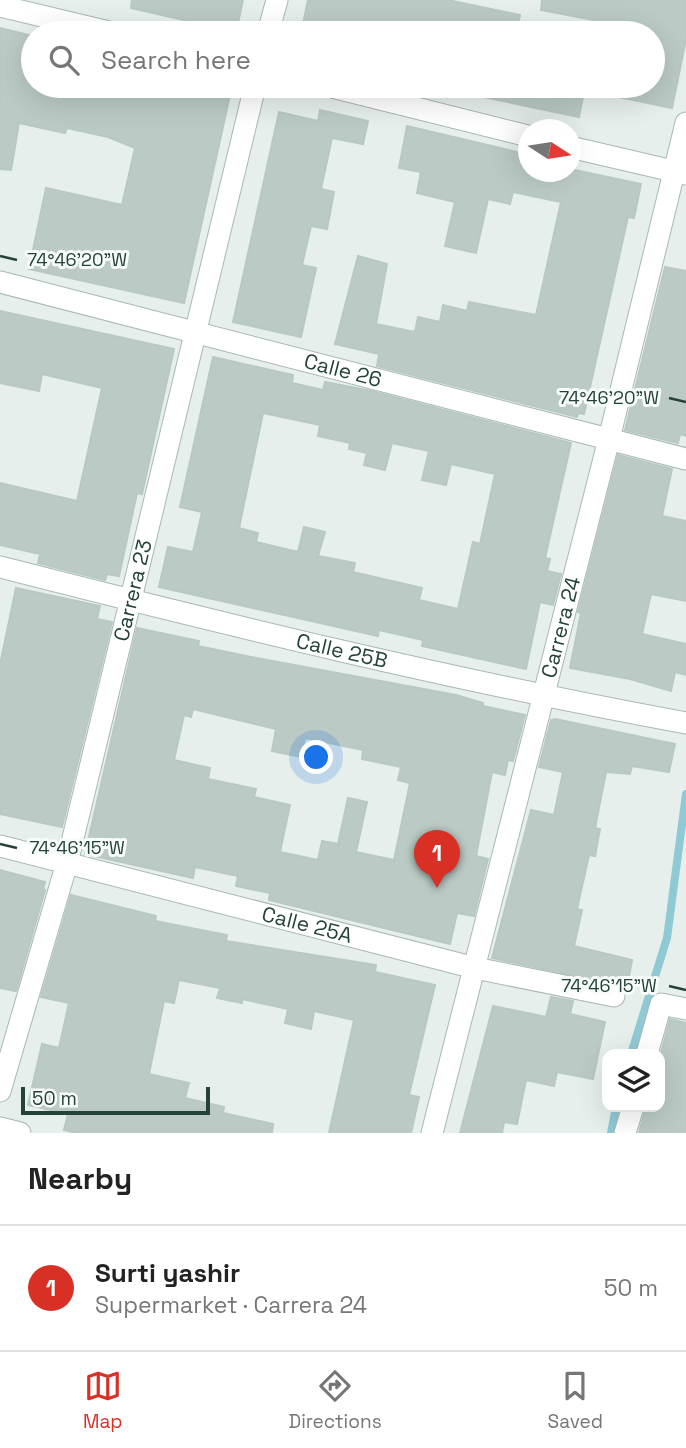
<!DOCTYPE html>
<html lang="en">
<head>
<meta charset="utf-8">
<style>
  body { margin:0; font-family:"Space Grotesk",sans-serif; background:#f2f2f2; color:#222 }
  .controls { position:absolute; right:21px; bottom:21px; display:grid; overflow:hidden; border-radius:14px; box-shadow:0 7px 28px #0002 }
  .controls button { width:63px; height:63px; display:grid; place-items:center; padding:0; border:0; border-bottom:2px solid #e0e0e0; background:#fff; color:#222; font:35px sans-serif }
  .compass { position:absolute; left:518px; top:119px; width:63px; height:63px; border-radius:50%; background:#fff; box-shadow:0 7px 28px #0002; rotate:102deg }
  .scale { position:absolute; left:21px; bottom:18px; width:189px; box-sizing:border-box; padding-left:7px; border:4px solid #24423a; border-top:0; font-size:19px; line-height:24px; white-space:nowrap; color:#24423a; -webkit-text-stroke:5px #f7fbf9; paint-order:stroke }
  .you { position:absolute; left:317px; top:758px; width:24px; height:24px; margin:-18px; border:5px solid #fff; border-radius:50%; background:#1a73e8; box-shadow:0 0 0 10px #1a73e833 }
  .badge { display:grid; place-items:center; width:46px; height:46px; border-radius:50%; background:#d93025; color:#fff; font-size:23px; font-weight:700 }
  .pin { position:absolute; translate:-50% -58px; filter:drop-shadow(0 2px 4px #0008) }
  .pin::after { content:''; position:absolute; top:37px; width:24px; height:21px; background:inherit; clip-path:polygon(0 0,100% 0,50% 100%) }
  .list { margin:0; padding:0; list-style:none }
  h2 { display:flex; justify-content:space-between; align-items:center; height:91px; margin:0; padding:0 28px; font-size:30px }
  h2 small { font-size:23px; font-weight:400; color:#767676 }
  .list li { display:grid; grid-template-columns:46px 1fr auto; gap:21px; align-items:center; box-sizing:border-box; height:126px; padding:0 28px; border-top:2px solid #e0e0e0 }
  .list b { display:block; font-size:26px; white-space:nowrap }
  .list p { margin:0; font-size:23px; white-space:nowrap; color:#767676 }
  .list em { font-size:23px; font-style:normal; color:#767676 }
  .icon { flex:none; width:38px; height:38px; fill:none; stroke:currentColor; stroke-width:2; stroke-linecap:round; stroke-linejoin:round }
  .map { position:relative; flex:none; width:686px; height:1133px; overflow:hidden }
  .search { position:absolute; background:#fff; box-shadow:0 7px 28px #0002; left:21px; right:21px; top:21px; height:77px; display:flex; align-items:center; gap:18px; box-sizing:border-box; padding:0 24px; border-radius:38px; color:#767676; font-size:26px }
  .sheet { height:217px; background:#fff }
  nav { display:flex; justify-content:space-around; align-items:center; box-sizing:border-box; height:98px; border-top:2px solid #e0e0e0; background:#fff; font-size:19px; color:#767676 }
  nav a { display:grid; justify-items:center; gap:4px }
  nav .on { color:#d93025 }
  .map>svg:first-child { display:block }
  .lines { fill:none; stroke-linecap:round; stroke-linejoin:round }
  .stream { stroke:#8ec9d4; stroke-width:8 }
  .building { fill:#bbcac4; stroke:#b8c9c2; stroke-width:2; fill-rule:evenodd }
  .minor-casing { stroke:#a8b8b2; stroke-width:23 }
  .minor { stroke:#fff; stroke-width:21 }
  .ticks { fill:none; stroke:#24423a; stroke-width:2.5 }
  .labels { text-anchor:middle; stroke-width:6; stroke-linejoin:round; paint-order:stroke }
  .street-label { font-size:21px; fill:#24423a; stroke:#f7fbf9 }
  .ticks-label { font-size:18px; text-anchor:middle; fill:#24423a; stroke:#f7fbf9; stroke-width:6; stroke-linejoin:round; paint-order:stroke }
</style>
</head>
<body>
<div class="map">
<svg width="686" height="1133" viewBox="0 0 686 1133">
  <rect width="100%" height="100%" fill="#e6efeb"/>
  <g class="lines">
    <!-- stream -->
    <g class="stream">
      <path d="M631,1054l36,-116 19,-144"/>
      <path d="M611,1133l5,-26"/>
    </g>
  </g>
  <!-- building -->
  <g class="building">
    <path d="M132,0h111l-7,32 -105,-24z"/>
    <path d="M308,0h140l72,15 -4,18h-166l-47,-9z"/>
    <path d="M542,0h144v39l-14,69 -63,-13 1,-9h43v-53h-41l2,-9 -73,-14z"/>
    <path d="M0,28l33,8v50h199l-48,217 -155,-34 17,-81 76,17 13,-57 -27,-11 -41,-9 -2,5 -46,-10 -8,47 -11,-1z"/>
    <path d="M475,86h110l-6,31 -105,-22z"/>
    <path d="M320,110l48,11 -5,23 -31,-6 -11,51 13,3 -7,37 -16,-3 -9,39 14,3 -15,69 -68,-15 46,-210 39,9z"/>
    <path d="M407,126l114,27 -1,6 8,2v11l42,-3 71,15 -7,34 -6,-1 -44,197 -6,-1 -1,4 -200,-51 2,-12 -44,-10 23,-88 29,8 -11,60 39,8 3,-15 22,5 3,-17 24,6 2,-9 67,13 25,-113 -48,-10 -3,12 -22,-5 -12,54 -31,-7 10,-44 -38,-9 4,-21 -22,-4z"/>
    <path d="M665,267l21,4v165l-6,-2 -2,9 -53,-13z"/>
    <path d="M0,311l174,38 -32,145 -5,-1 -18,83 -12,-2 -2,6 -67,-17 2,-9 -40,-9v-62l77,18 25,-113 -60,-14 -3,17 -39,-8z"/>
    <path d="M213,357l80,18 -1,8 31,7 2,-8 46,9 200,52 -26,115 5,1 -3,12 14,3 -8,31 -13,-3 -14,67 -104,-23 1,-6 -44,-10 -1,6 -219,-49 9,-40 25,5 9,-40 -22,-5zM263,413l57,12 -2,11 32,7 -1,6 18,4 -3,12 21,5 7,-27 37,8 -7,29 24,5 5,-21 44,10 -15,70 -7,-2 -15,67 -39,-9 3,-12 -69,-16 2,-9 -37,-7 7,-24 -21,-5 -6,25 -42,-10 2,-9 -19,-5z"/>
    <path d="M618,455l54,14 -10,47 24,5v80l-35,-7 -9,40 44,10v31l-11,-3 -4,19 -41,-12 -60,-11 11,-55 -3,-1z"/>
    <path d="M16,588l84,18 -3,13 15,3 -50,205 -62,-13v-149z"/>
    <path d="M137,628l62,13 -1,5 53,11 205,38 27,8v3l42,9 -12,46 -5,-1 -3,15 -13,-3 -16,84 12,3 -14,57 -17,-3 -7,31 -181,-44 1,-7 -34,-7 2,-10 -43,-9 -2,11 -108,-24zM193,709l83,20 -4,22 29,6 4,-19 58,12 -1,9 39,8 -3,13 12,3 -16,77 -38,-8 11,-50 -19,-4 -10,46 -16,-3 -4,19 -38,-8 10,-47 -36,-8 2,-8 -48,-10 2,-11 -36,-8 10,-45 7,2z"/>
    <path d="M555,719l120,25 -6,28 -37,-6 -2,8 -24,-2 -11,56 5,1 -5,27 -6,-1 -12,54 5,1 -8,36 58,14 -5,27 -135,-29 39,-148 23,5 9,-43 -24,-5 12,-47z"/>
    <path d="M0,870l45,12 -2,7 2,1 -29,101 -16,-3z"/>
    <path d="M71,895l85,21 -1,5 72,14 -1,6 150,24 -1,7 60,13 -26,110 10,2 -8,36h-82l25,-113 -40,-9 -3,18 -26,-6 3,-14 -46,-10v4l-25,-5 3,-10 -41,-8 -5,23 -10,-2 -15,73 40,9 -4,15 39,9 -1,6 50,11 -1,9h-195l-13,-3 4,-16 -40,-9 14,-61 17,4 10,-45 -28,-6z"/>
    <path d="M551,997l22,4 -3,13 35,8 -12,57 -36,-7 -3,14 -28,-6 -9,44 -13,-2 -2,11h-42l33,-127 53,11z"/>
    <path d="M670,1019l16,4v110h-47l7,-26h14v-50z"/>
  </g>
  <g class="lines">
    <defs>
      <g id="minor">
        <path d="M0,6l113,27"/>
        <path d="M268,33l9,-33"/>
        <path d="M328,86l200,50"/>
        <path d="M570,147l116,27"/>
        <path id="s1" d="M0,282l686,177"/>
        <path id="s2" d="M0,567c227,58 456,114 686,156"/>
        <path id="s3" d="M0,846l475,122 139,28"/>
        <path d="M647,1054l14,-50 25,5"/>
        <path id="s4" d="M0,1091l67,-228 188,-777"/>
        <path d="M0,1128l20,5"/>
        <path id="s5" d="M432,1133l177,-694 77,-316"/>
        <path d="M625,1133l8,-26"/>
      </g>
    </defs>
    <!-- minor casing -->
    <use href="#minor" class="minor-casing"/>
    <!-- minor -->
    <use href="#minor" class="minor"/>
  </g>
  <!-- ticks -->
  <path class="ticks" d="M0,256l17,4M669,398l17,4M0,844l17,4M669,986l17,4"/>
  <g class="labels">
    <!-- street labels -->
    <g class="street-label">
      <text dy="7" stroke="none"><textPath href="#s1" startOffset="354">Calle 26</textPath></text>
      <text dy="7" stroke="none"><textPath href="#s4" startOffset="518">Carrera 23</textPath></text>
      <text dy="7" stroke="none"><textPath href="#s5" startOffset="522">Carrera 24</textPath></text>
      <text dy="7" stroke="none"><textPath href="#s2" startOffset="352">Calle 25B</textPath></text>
      <text dy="7" stroke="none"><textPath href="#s3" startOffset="317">Calle 25A</textPath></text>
    </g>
  </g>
  <g class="ticks-label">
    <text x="77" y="266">74°46'20"W</text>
    <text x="609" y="404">74°46'20"W</text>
    <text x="77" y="854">74°46'15"W</text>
    <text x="609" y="992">74°46'15"W</text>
  </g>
</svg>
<div class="controls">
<button><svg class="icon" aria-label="layers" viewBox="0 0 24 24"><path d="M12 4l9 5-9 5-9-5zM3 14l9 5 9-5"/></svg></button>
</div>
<svg class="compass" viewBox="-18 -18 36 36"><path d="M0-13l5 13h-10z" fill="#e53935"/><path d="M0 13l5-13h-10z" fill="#767676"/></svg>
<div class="scale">50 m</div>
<div class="you"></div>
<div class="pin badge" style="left:437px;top:888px">1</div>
<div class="search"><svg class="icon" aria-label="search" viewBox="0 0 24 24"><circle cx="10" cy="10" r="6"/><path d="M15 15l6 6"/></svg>Search here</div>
</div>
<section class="sheet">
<h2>Nearby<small></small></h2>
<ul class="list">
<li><span class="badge">1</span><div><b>Surti yashir</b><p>Supermarket · Carrera 24</p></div><em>50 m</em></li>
</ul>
</section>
<nav>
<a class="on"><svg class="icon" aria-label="map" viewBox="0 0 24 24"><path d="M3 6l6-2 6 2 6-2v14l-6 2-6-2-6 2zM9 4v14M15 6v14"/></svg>Map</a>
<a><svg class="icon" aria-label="directions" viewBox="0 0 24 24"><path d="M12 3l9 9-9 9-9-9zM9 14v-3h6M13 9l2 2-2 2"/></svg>Directions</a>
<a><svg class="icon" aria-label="saved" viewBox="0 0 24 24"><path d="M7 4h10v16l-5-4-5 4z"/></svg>Saved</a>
</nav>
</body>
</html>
